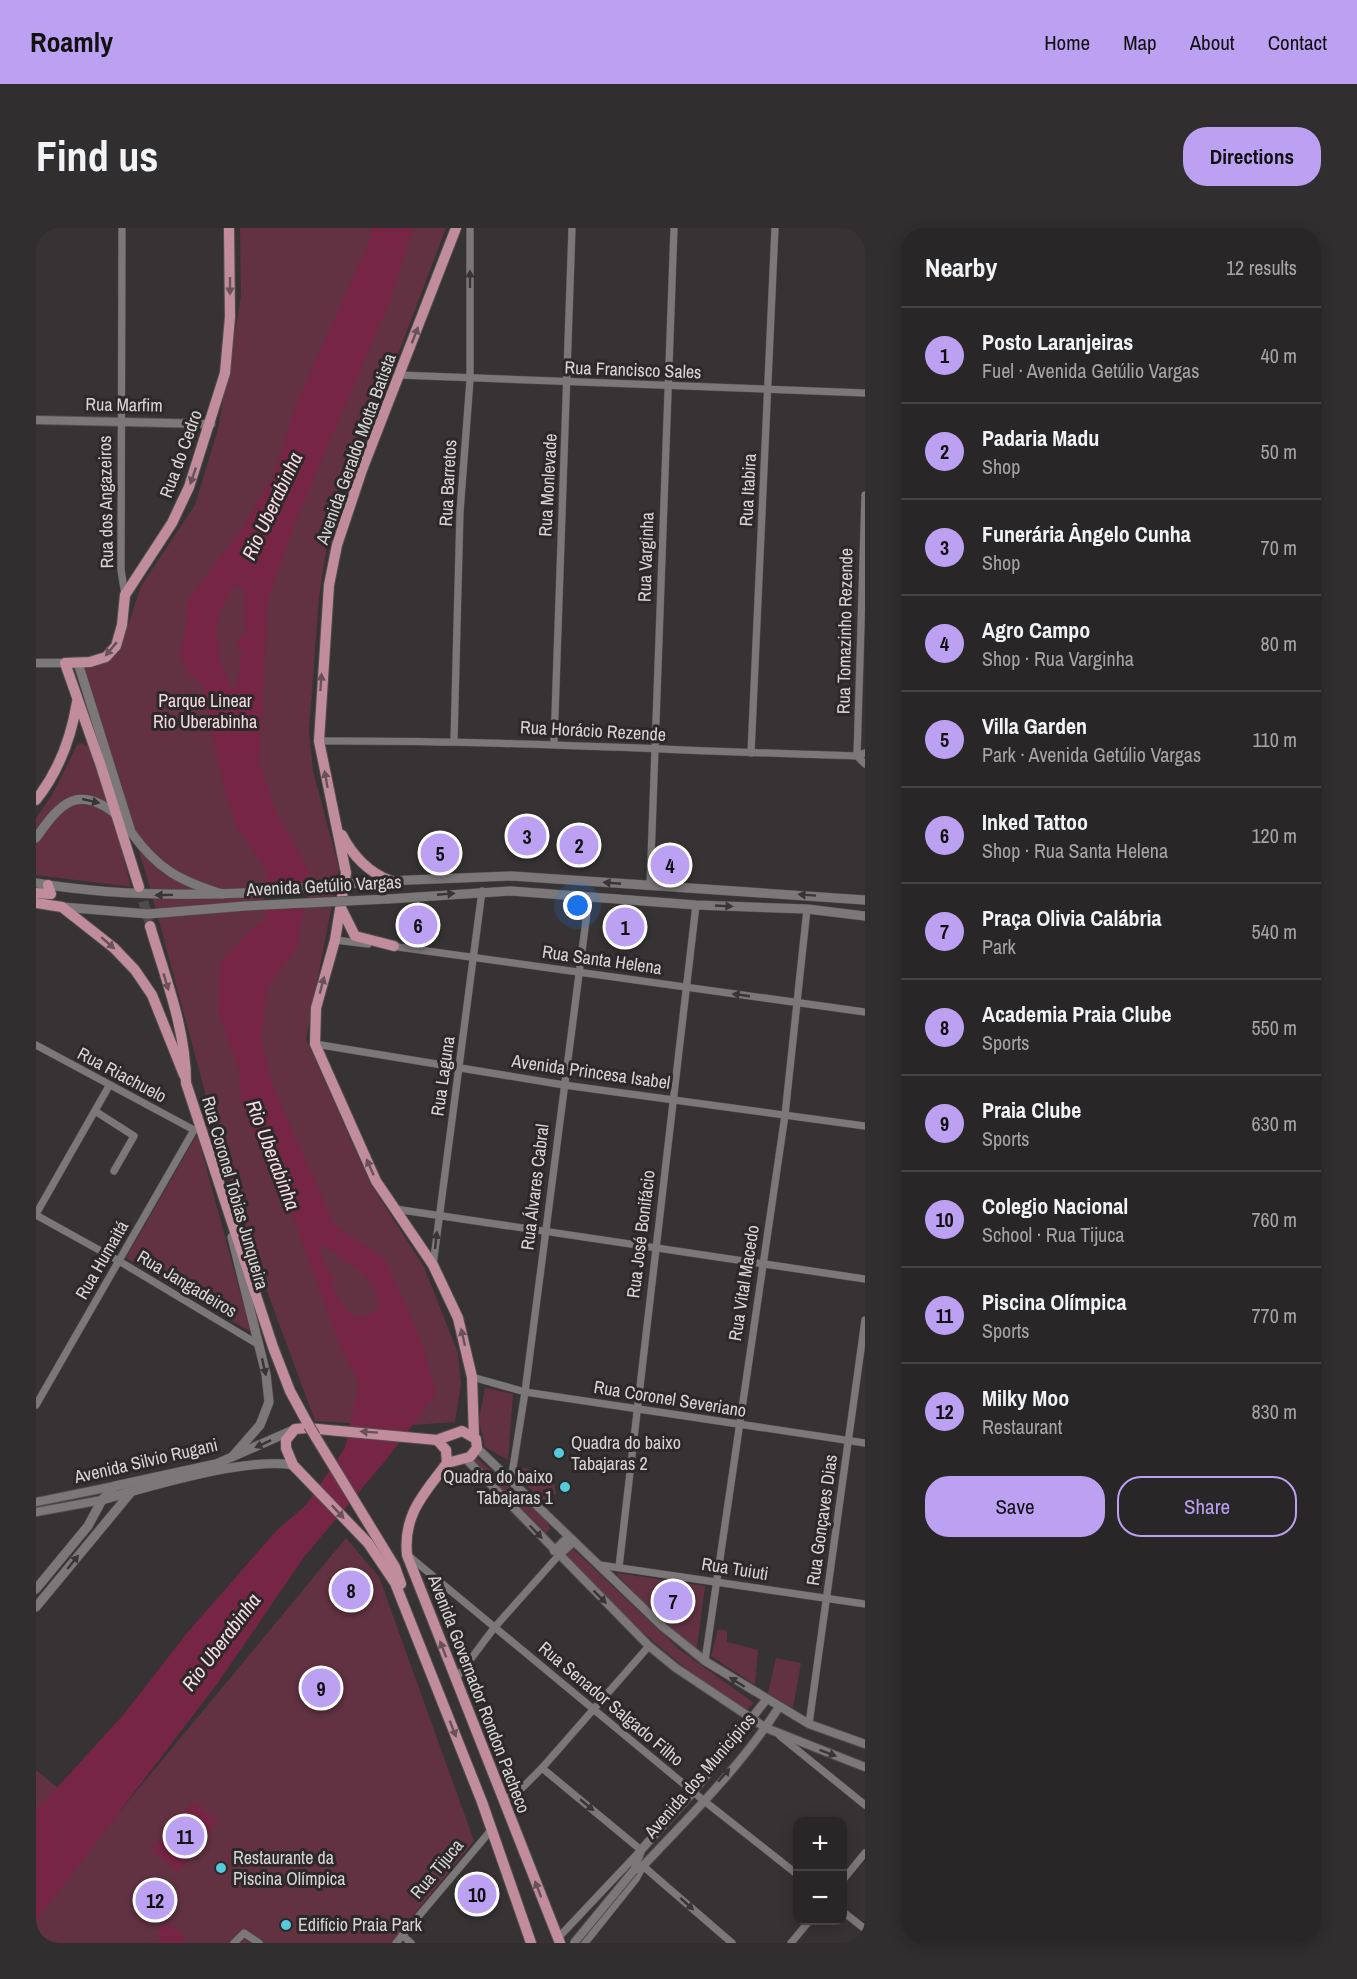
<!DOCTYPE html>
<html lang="en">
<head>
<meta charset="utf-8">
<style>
  body { margin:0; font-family:"Archivo Narrow",sans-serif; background:#312e2f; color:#f1f3f6 }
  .controls { position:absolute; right:18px; bottom:18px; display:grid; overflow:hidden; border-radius:12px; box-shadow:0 3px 15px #0003 }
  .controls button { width:54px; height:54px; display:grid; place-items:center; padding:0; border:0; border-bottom:2px solid #454344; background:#292627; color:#f1f3f6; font:30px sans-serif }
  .you { position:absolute; left:542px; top:678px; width:21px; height:21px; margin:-15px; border:4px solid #fff; border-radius:50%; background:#1a73e8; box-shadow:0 0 0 9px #1a73e833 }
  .badge { display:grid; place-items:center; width:39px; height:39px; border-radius:50%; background:#bca0f2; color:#111; font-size:20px; font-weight:700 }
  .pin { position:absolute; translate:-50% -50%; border:3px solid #fff; box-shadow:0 2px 6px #0006 }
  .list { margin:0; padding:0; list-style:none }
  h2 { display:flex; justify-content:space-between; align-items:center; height:78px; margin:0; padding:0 24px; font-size:26px }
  h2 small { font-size:20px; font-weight:400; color:#a5a5a7 }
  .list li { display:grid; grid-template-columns:39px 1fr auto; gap:18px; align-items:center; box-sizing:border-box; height:96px; padding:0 24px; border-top:2px solid #454344 }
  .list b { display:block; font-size:22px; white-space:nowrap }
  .list p { margin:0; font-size:20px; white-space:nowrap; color:#a5a5a7 }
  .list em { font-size:20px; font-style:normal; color:#a5a5a7 }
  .actions { display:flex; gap:12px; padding:18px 24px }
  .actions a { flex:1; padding:14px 0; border:2px solid #bca0f2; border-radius:24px; text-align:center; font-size:21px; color:#bca0f2 }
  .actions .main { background:#bca0f2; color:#111 }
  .map { position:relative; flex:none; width:829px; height:1715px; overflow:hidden; border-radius:24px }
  header { display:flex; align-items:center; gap:36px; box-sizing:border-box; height:84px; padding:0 30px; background:#bca0f2; color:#111 }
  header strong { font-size:28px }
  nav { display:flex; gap:33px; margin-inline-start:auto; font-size:21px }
  .intro { display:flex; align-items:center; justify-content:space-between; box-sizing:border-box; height:144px; padding:0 36px }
  h1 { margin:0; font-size:42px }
  .button { padding:15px 27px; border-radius:24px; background:#bca0f2; color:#111; font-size:21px; font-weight:700 }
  main { display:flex; gap:36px; padding:0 36px }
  aside { flex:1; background:#292627; border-radius:24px; box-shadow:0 3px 15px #0003 }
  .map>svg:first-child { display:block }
  .green { fill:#623242 }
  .water { fill:#772545; fill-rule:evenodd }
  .pier { fill:#373334 }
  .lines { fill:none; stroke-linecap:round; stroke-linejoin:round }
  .river { stroke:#772545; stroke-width:15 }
  .primary-tunnel { stroke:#4f4b4c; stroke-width:10; stroke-dasharray:10 5; stroke-linecap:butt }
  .minor-casing { stroke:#534f50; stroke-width:8 }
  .tertiary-casing { stroke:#534f50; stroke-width:10 }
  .secondary-casing { stroke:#534f50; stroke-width:10 }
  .primary-casing { stroke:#534f50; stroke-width:12 }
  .minor { stroke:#7c7778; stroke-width:7 }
  .tertiary { stroke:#7c7778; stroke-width:8 }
  .secondary { stroke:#7c7778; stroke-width:9 }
  .primary { stroke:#c18d9d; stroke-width:10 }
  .tertiary-bridge-casing { stroke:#534f50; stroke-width:10; stroke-linecap:butt }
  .secondary-bridge-casing { stroke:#534f50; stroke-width:10; stroke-linecap:butt }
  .primary-bridge-casing { stroke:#534f50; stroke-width:12; stroke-linecap:butt }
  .tertiary-bridge { stroke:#7c7778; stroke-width:8 }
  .secondary-bridge { stroke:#7c7778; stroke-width:9 }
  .primary-bridge { stroke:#c18d9d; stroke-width:10 }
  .oneway { fill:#393536 }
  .oneway2 { fill:#685158 }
  .poi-dot { fill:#54cadd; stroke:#2d292a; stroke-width:2 }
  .labels { text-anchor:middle; stroke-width:6; stroke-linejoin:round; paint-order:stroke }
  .street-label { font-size:18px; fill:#d8d5d5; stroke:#2d292a }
  .park-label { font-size:18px; fill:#f2d9df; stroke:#2d292a }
  .poi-label { font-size:18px; fill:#d8d5d5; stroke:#2d292a; text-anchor:start }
  .water-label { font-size:20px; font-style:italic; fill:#f5dbe2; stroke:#2d292a }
</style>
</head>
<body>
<header>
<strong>Roamly</strong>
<nav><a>Home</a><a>Map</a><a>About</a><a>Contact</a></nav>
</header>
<div class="intro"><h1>Find us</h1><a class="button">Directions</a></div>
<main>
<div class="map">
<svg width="829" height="1715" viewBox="0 0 829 1715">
  <rect width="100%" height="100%" fill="#373334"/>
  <!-- green -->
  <g class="green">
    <path d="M204,0h206l-118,311 -9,58 -10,134 4,40 26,97 -33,171 64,144 54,84 34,86 3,30 -6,39 -56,4 -84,-5 -51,-138 -44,-135 -71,-264 -67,-216 37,-15 22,-67 54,-81 23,-76 23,-133z"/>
    <path d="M45,515l7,3 6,20 9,13 28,108 -95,-12v-57l16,-23 25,-50z"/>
    <path d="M395,613l18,1 -1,24 -18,-1z"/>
    <path d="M161,906l54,198 -125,-74z"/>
    <path d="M449,1160l28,6 -5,66 -23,-13 -6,-27z"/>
    <path d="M441,1230l70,64 3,7 -5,6 -73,-74z"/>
    <path d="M486,1239l31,9 3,19 -9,-3 -1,10 -25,-21z"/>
    <path d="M310,1310l33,39 95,264 -83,102h-355v-173l70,58z"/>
    <path d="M537,1321l107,101 74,53 -8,7c-72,-45 -122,-94 -182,-152z"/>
    <path d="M580,1345l89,13 -8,61 -3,1 -37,-31z"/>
    <path d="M682,1401l9,2v11l31,8 -3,35 -44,-29z"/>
    <path d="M740,1430l25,5 -8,45 -25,-15z"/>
  </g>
  <!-- water -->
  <g class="water">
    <path d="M336,0h41l-23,73 -93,217 -29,80 -9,163 16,49 34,61 -12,77 -30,39 -6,53 13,49 61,137 50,33 38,86 13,49 -51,67 -81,96 -87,127 -181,237v-110l88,-97 63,-81 90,-103 29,-25 39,-57 14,-64 -20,-41 -121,-331 2,-49 30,-33 15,-10 2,-49 -31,-45 -12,-37 -22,-104 -16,-15 -6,-16 6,-26 1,-27 56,-74 30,-51 24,-74 72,-160zM197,358l12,3c-3,16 1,30 0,45l-7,5 -1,6 5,7 -5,32 -5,5 -14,-33c7,-11 -3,-16 -2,-26 2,-11 11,-34 17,-44zM285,1018h4c28,23 45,23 55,61 -24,23 -36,1 -48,-20l2,-8 -12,-20z"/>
    <path d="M157,1573l25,20 -40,51 -27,-22z"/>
    <path d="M129,1693l21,17 -4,5h-38l16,-2 -2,-12z"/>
  </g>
  <!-- pier -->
  <path class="pier" d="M274,657l-3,20 -44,2 1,-19z"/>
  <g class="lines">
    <!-- river -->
    <path class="river" d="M211,850l2,24 25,61"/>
    <!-- primary-tunnel -->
    <path class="primary-tunnel" d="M103,659l10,34"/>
    <defs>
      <g id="minor">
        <path d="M86,0l-1,342 4,25"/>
        <path d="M363,147l466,18"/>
        <path d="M829,267l-8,261 8,8"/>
        <path d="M418,512l6,-228 10,-132v-152"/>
        <path d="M283,513c180,-1 359,10 538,15l8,-3"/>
        <path d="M518,515l18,-515"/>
        <path d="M715,525l24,-525"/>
        <path d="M614,658l24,-658"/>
        <path d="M299,712l33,4"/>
        <path d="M355,718l474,66"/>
        <path d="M279,816l249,41 301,41"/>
        <path d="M0,817l158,85"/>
        <path d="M59,883l39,25 -20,35"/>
        <path d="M359,981l470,70"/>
        <path d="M0,986l73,-128"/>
        <path d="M0,987l83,46 140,84"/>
        <path d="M397,1037l49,-374"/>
        <path d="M436,1149l53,15 340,51"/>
        <path d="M0,1177l158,-275"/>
        <path d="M475,1252l14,-88 64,-495"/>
        <path d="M374,1329l293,243 95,75"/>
        <path d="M564,1337l265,39"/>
        <path d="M583,1339l77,-662"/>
        <path d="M669,1433l80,-546 22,-206"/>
        <path d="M419,1452l39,-52 65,-73"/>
        <path d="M773,1496l56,-404"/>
        <path d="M744,1508l85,69"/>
        <path d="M506,1540l99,82 -83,88"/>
        <path d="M467,1571l12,-4 27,-27 107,-122"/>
        <path d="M806,1653l23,-28"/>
        <path d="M806,1683l23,18"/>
        <path d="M366,1707l9,8"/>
        <path d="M198,1715l10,-10 15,10"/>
        <path d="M360,1715l96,-114"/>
        <path d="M549,1715l51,-64 7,-13 89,77"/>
        <path d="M755,1715l19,-23"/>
      </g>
      <g id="tertiary">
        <path d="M0,192l175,4"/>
        <path d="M0,435h29"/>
        <path d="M441,1220l186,179 42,34 104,63 56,20"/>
        <path d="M431,1232l182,186 27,22 90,60 99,39"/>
        <path d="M0,1274l79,-16"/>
        <path d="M0,1284l66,-12"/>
        <path d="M518,1323l14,-14"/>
        <path d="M523,1327l14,-13"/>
        <path d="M598,1642l9,-4c47,-50 99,-101 136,-159"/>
        <path d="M598,1642l7,-20 52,-58 73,-92"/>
      </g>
      <g id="secondary">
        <path d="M42,435l53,169c26,37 49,49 91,62"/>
        <path d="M0,610c25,-36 42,-54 81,-23"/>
        <path d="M349,653l127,-5 353,24"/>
        <path d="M0,655c69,12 137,13 207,10"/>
        <path d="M352,671l123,-8 185,14 111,4 58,7"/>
        <path d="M26,679l86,7 97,-8"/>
        <path d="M196,1009l34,137 3,28 -9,23 -27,31"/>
        <path d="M66,1272c47,-14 145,-43 191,-35"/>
        <path d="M0,1361l52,-63 14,-26 13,-14 101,-22 77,-34"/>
        <path d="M0,1379l96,-116"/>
      </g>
      <g id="primary">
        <path d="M420,0l-94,242 -25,75 -8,40 -10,156 27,132 -11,67 -19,68 -1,36 61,137 57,84 25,53 14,59 2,60"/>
        <path d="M0,572c23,-29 35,-61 41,-98"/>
        <path d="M306,607c10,20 27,38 49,46"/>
        <path d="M103,659l-38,-121 -36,-103 25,-1 16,-5 10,-11 6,-21 3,-30 47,-72 17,-36 36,-114 5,-56 -1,-89"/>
        <path d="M0,665l15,1 -3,-9"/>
        <path d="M0,675l26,4 52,41 21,22 17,25 32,80"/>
        <path d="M305,680l14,28 39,10"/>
        <path d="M114,698c15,51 36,103 36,157l87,264 17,44 19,35"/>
        <path d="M279,1208l80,131 6,17"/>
        <path d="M401,1212l-130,-12 -12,1 -9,11v8l7,17 75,78 27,40 87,219 49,141"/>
        <path d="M401,1212l25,-9 14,8 1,9 -7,9 -23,6"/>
        <path d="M401,1212l9,10 1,13"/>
        <path d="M411,1235c-23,31 -44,51 -40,92l153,388"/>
      </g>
    </defs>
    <!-- minor casing -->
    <use href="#minor" class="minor-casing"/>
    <!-- tertiary casing -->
    <use href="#tertiary" class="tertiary-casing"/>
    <!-- secondary casing -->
    <use href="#secondary" class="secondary-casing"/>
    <!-- primary casing -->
    <use href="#primary" class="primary-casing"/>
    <!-- minor -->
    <use href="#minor" class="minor"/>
    <!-- tertiary -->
    <use href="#tertiary" class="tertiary"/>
    <!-- secondary -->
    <use href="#secondary" class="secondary"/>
    <!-- primary -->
    <use href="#primary" class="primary"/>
    <defs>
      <path id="tertiary-bridge" d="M538,1715l60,-73"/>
      <g id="secondary-bridge">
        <path d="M207,665l139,-12"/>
        <path d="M209,678l143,-7"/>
      </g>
      <path id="primary-bridge" d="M273,1198l6,10"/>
    </defs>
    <!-- tertiary-bridge casing -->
    <use href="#tertiary-bridge" class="tertiary-bridge-casing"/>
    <!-- secondary-bridge casing -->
    <use href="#secondary-bridge" class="secondary-bridge-casing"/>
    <!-- primary-bridge casing -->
    <use href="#primary-bridge" class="primary-bridge-casing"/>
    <!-- tertiary-bridge -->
    <use href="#tertiary-bridge" class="tertiary-bridge"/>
    <!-- secondary-bridge -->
    <use href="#secondary-bridge" class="secondary-bridge"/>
    <!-- primary-bridge -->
    <use href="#primary-bridge" class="primary-bridge"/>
  </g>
  <!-- one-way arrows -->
  <defs><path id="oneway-solid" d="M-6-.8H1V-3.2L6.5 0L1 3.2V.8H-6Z" transform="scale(1.5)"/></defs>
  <g class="oneway">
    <use href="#oneway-solid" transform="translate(434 51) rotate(-90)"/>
    <use href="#oneway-solid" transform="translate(55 573) rotate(13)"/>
    <use href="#oneway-solid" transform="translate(576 655) rotate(-175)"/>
    <use href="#oneway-solid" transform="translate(410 666) rotate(-5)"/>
    <use href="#oneway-solid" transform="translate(128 667) rotate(179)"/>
    <use href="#oneway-solid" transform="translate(771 667) rotate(-176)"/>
    <use href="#oneway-solid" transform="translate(688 678) rotate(3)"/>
    <use href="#oneway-solid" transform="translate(705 767) rotate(-172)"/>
    <use href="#oneway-solid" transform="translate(400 1012) rotate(-84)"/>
    <use href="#oneway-solid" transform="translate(228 1139) rotate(77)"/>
    <use href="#oneway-solid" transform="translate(227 1216) rotate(155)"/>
    <use href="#oneway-solid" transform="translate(500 1304) rotate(46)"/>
    <use href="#oneway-solid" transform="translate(37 1334) rotate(-51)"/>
    <use href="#oneway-solid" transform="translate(564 1369) rotate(45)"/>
    <use href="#oneway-solid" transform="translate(701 1454) rotate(-148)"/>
    <use href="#oneway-solid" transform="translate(792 1525) rotate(21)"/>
    <use href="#oneway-solid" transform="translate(688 1547) rotate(-49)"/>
    <use href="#oneway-solid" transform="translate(551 1577) rotate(40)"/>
    <use href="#oneway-solid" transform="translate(651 1676) rotate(42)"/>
  </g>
  <g class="oneway2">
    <use href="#oneway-solid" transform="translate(194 58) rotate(90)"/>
    <use href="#oneway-solid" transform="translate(379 107) rotate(-69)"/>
    <use href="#oneway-solid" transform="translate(157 248) rotate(109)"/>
    <use href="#oneway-solid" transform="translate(75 421) rotate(130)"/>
    <use href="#oneway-solid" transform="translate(285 454) rotate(-86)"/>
    <use href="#oneway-solid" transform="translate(290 551) rotate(-100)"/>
    <use href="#oneway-solid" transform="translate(72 715) rotate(41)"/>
    <use href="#oneway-solid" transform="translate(130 754) rotate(74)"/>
    <use href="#oneway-solid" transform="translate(286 757) rotate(-75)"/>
    <use href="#oneway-solid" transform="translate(334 939) rotate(-114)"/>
    <use href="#oneway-solid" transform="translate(427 1109) rotate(-103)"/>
    <use href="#oneway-solid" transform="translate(333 1204) rotate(-176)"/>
    <use href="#oneway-solid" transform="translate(302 1284) rotate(47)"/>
    <use href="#oneway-solid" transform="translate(407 1421) rotate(-111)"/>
    <use href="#oneway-solid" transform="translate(417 1501) rotate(69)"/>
    <use href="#oneway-solid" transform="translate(502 1661) rotate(-111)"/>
  </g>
  <!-- markers -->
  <g class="poi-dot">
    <circle cx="523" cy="1225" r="6"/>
    <circle cx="529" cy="1259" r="6"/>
    <circle cx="185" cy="1640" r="6"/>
    <circle cx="250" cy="1697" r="6"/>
  </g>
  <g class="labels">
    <!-- street labels -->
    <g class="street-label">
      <text transform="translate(597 142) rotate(2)" y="6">Rua Francisco Sales</text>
      <text transform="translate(88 177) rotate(1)" y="6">Rua Marfim</text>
      <text transform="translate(320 221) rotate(-70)" y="6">Avenida Geraldo Motta Batista</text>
      <text transform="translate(145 226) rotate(-70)" y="6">Rua do Cedro</text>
      <text transform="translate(412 255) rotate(-87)" y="6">Rua Barretos</text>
      <text transform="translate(512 257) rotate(-87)" y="6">Rua Monlevade</text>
      <text transform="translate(712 262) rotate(-87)" y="6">Rua Itabira</text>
      <text transform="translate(70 274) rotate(-91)" y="6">Rua dos Angazeiros</text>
      <text transform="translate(610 329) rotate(-88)" y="6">Rua Varginha</text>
      <text transform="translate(809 403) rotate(-89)" y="6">Rua Tomazinho Rezende</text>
      <text transform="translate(557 503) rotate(3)" y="6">Rua Horácio Rezende</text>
      <text transform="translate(288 658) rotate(-3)" y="6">Avenida Getúlio Vargas</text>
      <text transform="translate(566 732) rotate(8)" y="6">Rua Santa Helena</text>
      <text transform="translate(555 844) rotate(8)" y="6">Avenida Princesa Isabel</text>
      <text transform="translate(86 847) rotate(28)" y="6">Rua Riachuelo</text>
      <text transform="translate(407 848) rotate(-82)" y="6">Rua Laguna</text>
      <text transform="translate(499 959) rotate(-83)" y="6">Rua Álvares Cabral</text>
      <text transform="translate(199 965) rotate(74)" y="6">Rua Coronel Tobias Junqueira</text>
      <text transform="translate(605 1006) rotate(-83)" y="6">Rua José Bonifácio</text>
      <text transform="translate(66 1032) rotate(-60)" y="6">Rua Humaitá</text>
      <text transform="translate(708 1055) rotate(-81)" y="6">Rua Vital Macedo</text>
      <text transform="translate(151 1056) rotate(31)" y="6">Rua Jangadeiros</text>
      <text transform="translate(634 1171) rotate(9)" y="6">Rua Coronel Severiano</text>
      <text transform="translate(110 1233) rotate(-13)" y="6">Avenida Silvio Rugani</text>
      <text transform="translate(786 1292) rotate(-82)" y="6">Rua Gonçaves Dias</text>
      <text transform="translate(699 1341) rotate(9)" y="6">Rua Tuiuti</text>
      <text transform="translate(443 1466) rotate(69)" y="6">Avenida Governador Rondon Pacheco</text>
      <text transform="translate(575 1476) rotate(40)" y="6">Rua Senador Salgado Filho</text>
      <text transform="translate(664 1548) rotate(-49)" y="6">Avenida dos Municípios</text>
      <text transform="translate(401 1641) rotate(-50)" y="6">Rua Tijuca</text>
    </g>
    <!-- park labels -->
    <g class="park-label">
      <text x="169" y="479">Parque Linear<tspan x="169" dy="21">Rio Uberabinha</tspan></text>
    </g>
    <!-- poi labels -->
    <g class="poi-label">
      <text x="535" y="1221">Quadra do baixo<tspan x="535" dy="21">Tabajaras 2</tspan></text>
      <text x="517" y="1255" text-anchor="end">Quadra do baixo<tspan x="517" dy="21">Tabajaras 1</tspan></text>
      <text x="197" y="1636">Restaurante da<tspan x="197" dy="21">Piscina Olímpica</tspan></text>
      <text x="262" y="1703">Edifício Praia Park</text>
    </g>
    <!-- water labels -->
    <g class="water-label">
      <text transform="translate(236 278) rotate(-65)" y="7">Rio Uberabinha</text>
      <text transform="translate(237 927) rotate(69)" y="7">Rio Uberabinha</text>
      <text transform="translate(185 1414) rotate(-53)" y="7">Rio Uberabinha</text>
    </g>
  </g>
</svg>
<div class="controls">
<button>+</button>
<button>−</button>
</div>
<div class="you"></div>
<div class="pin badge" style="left:589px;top:699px">1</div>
<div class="pin badge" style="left:543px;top:617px">2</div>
<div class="pin badge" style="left:491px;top:608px">3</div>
<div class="pin badge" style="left:634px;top:637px">4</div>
<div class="pin badge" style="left:404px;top:625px">5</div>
<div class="pin badge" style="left:382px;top:697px">6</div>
<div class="pin badge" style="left:637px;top:1373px">7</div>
<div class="pin badge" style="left:315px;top:1362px">8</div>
<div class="pin badge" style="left:285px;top:1460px">9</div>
<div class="pin badge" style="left:441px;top:1666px">10</div>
<div class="pin badge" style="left:149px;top:1608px">11</div>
<div class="pin badge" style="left:119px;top:1672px">12</div>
</div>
<aside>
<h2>Nearby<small>12 results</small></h2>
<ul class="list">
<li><span class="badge">1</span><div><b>Posto Laranjeiras</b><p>Fuel · Avenida Getúlio Vargas</p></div><em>40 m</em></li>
<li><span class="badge">2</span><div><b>Padaria Madu</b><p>Shop</p></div><em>50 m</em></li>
<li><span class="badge">3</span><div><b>Funerária Ângelo Cunha</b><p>Shop</p></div><em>70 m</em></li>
<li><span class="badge">4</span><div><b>Agro Campo</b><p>Shop · Rua Varginha</p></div><em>80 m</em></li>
<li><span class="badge">5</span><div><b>Villa Garden</b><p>Park · Avenida Getúlio Vargas</p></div><em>110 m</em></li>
<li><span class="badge">6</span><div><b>Inked Tattoo</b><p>Shop · Rua Santa Helena</p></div><em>120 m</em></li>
<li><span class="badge">7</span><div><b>Praça Olivia Calábria</b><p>Park</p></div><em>540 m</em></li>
<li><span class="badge">8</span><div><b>Academia Praia Clube</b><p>Sports</p></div><em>550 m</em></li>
<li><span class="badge">9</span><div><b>Praia Clube</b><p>Sports</p></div><em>630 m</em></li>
<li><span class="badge">10</span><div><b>Colegio Nacional</b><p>School · Rua Tijuca</p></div><em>760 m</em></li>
<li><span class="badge">11</span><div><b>Piscina Olímpica</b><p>Sports</p></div><em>770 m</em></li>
<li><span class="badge">12</span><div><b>Milky Moo</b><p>Restaurant</p></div><em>830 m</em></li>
</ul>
<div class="actions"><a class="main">Save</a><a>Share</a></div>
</aside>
</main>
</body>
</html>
